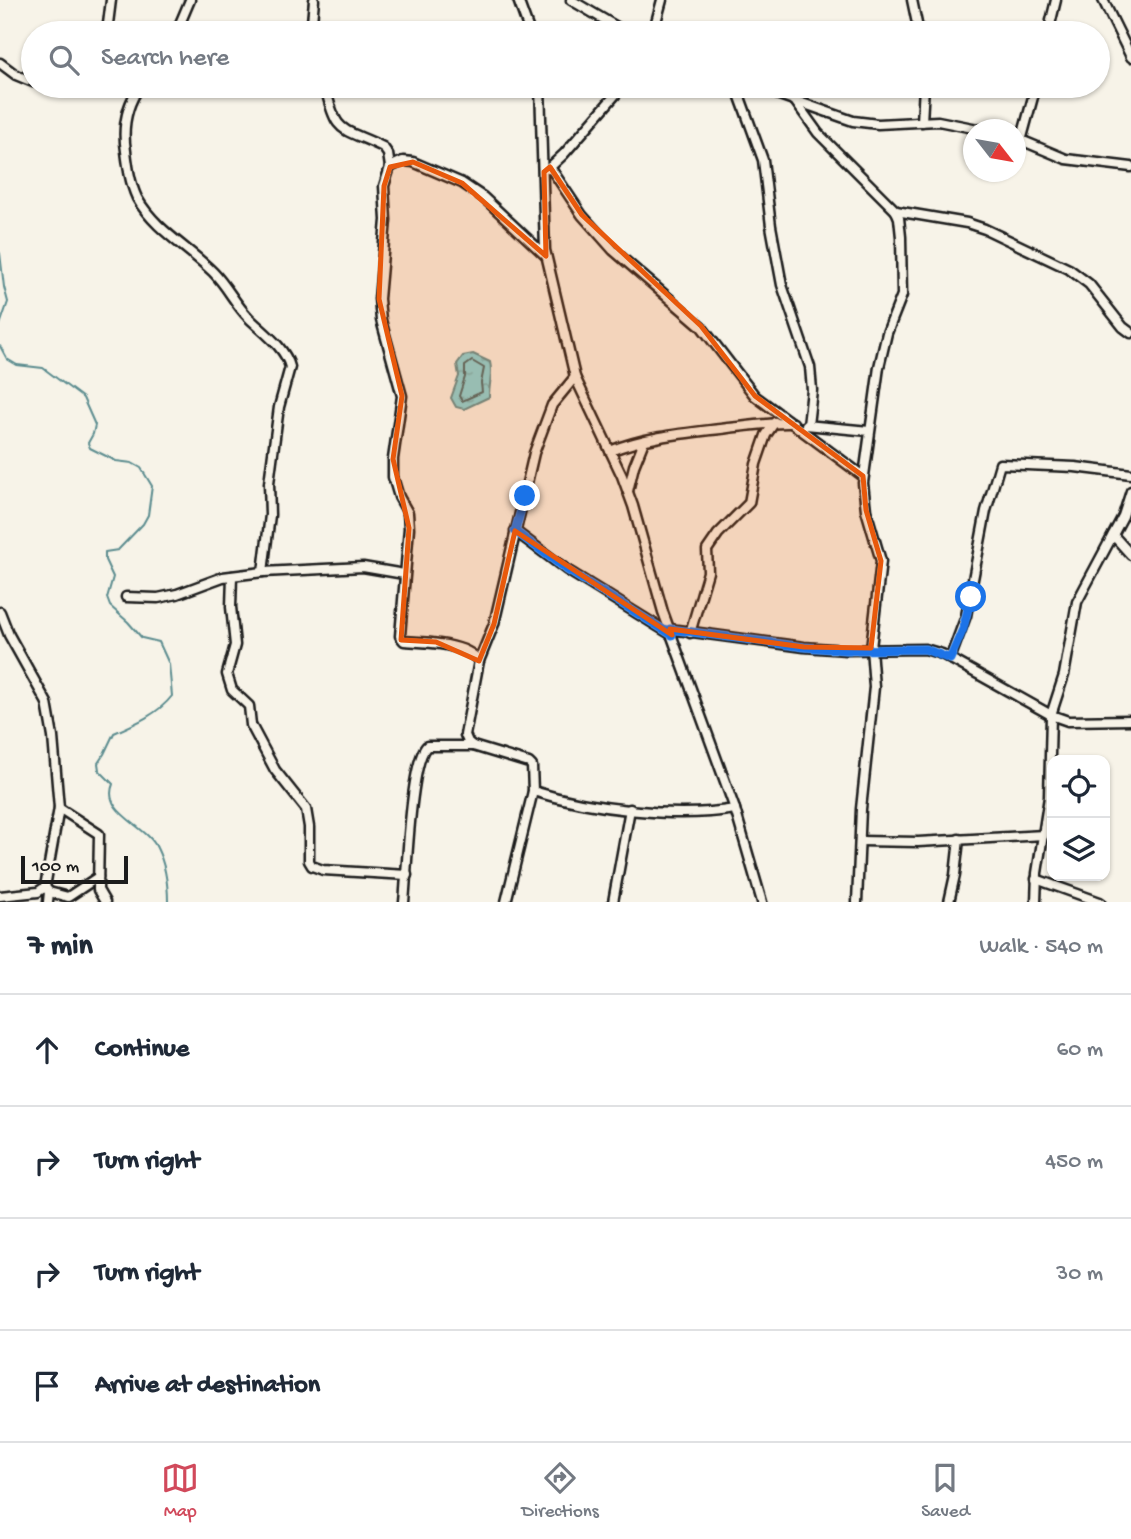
<!DOCTYPE html>
<html lang="en">
<head>
<meta charset="utf-8">
<style>
  body { margin:0; font-family:"Gochi Hand",sans-serif; background:#f2f2f3; color:#1f2937 }
  .controls { position:absolute; right:21px; bottom:21px; display:grid; overflow:hidden; border-radius:14px; box-shadow:0 2px 5px #0004 }
  .controls button { width:63px; height:63px; display:grid; place-items:center; padding:0; border:0; border-bottom:2px solid #e0e1e3; background:#fff; color:#1f2937; font:35px sans-serif }
  .compass { position:absolute; left:963px; top:119px; width:63px; height:63px; border-radius:50%; background:#fff; box-shadow:0 2px 5px #0004; rotate:121deg }
  .scale { position:absolute; left:21px; bottom:18px; width:107px; box-sizing:border-box; padding-left:7px; border:4px solid #1c1c1c; border-top:0; font-size:19px; line-height:24px; white-space:nowrap; color:#1c1c1c; -webkit-text-stroke:5px #f7f3e8; paint-order:stroke }
  .stop { position:absolute; width:21px; height:21px; margin:-16px; border:5px solid #1a73e8; border-radius:50%; background:#fff }
  .stop.end { background:#1a73e8; border-color:#fff; box-shadow:0 2px 7px #0008 }
  .list { margin:0; padding:0; list-style:none }
  h2 { display:flex; justify-content:space-between; align-items:center; height:91px; margin:0; padding:0 28px; font-size:30px }
  h2 small { font-size:23px; font-weight:400; color:#747a83 }
  .list li { display:grid; grid-template-columns:46px 1fr auto; gap:21px; align-items:center; box-sizing:border-box; height:112px; padding:0 28px; border-top:2px solid #e0e1e3 }
  .list b { display:block; font-size:26px; white-space:nowrap }
  .list em { font-size:23px; font-style:normal; color:#747a83 }
  .icon { flex:none; width:38px; height:38px; fill:none; stroke:currentColor; stroke-width:2; stroke-linecap:round; stroke-linejoin:round }
  .map { position:relative; flex:none; width:1131px; height:902px; overflow:hidden }
  .search { position:absolute; background:#fff; box-shadow:0 2px 5px #0004; left:21px; right:21px; top:21px; height:77px; display:flex; align-items:center; gap:18px; box-sizing:border-box; padding:0 24px; border-radius:38px; color:#747a83; font-size:26px }
  .sheet { height:539px; background:#fff }
  nav { display:flex; justify-content:space-around; align-items:center; box-sizing:border-box; height:98px; border-top:2px solid #e0e1e3; background:#fff; font-size:19px; color:#747a83 }
  nav a { display:grid; justify-items:center; gap:4px }
  nav .on { color:#d1495b }
  .map>svg:first-child { display:block }
  .water { fill:url(#water-ripples); stroke:#5b8c8f; stroke-width:2 }
  .lines { fill:none; stroke-linecap:round; stroke-linejoin:round }
  .shore { stroke:#466669; stroke-width:2 }
  .stream { stroke:#5b8c8f; stroke-width:2 }
  .street-casing { stroke:#1c1c1c; stroke-width:13 }
  .street { stroke:#f7f3e8; stroke-width:8 }
  .route { stroke:#1a73e8; stroke-width:9 }
  .marked { fill:#e8590c; fill-opacity:0.2; stroke:#e8590c; stroke-width:5; stroke-linejoin:round }
</style>
</head>
<body>
<div class="map">
<svg width="1131" height="902" viewBox="0 0 1131 902">
  <defs>
    <pattern id="water-ripples" width="26" height="14" patternUnits="userSpaceOnUse" patternTransform="scale(1.75)"><rect width="26" height="14" fill="#85d6dc"/><path d="M2 4q2-2 4 0t4 0M15 11q2-2 4 0t4 0" fill="none" stroke="#72b7bc"/></pattern>
  </defs>
  <rect width="100%" height="100%" fill="#f7f3e8"/>
  <filter id="ink" filterUnits="userSpaceOnUse"><feTurbulence type="fractalNoise" baseFrequency=".0143" numOctaves="2"/><feDisplacementMap in="SourceGraphic" scale="14" xChannelSelector="R" yChannelSelector="G"/><feConvolveMatrix kernelMatrix="1 2 1 2 8 2 1 2 1" color-interpolation-filters="sRGB"/></filter>
  <g filter="url(#ink)">
    <!-- water -->
    <path class="water" d="M473,354l17,8c3,12 -1,22 -1,35l-25,12 -8,-2 -5,-9 8,-22 -2,-12 6,-8z"/>
    <g class="lines">
      <!-- shore -->
      <path class="shore" d="M472,361l12,7 -3,15 1,9 -20,9 -3,-5 6,-19v-11z"/>
      <!-- stream -->
      <g class="stream">
        <path d="M0,253l4,34 4,15 -8,23"/>
        <path d="M0,346l7,13 10,6 26,3 40,30 12,27 -2,9 -5,9 2,5 26,13 16,2 9,5 11,18 -4,29 -5,9 -25,26 -13,2v8l8,17 -6,21 3,8 18,16 14,16 17,4 10,22 3,32c-14,18 -37,28 -58,37l-10,21 -6,9 1,7 14,14c-12,29 34,41 44,64 9,18 11,35 11,54"/>
      </g>
      <defs>
        <g id="street">
          <path d="M518,0l12,33"/>
          <path d="M571,0l56,33"/>
          <path d="M912,0l7,33"/>
          <path d="M1103,0l28,57"/>
          <path d="M102,33l6,-9 3,-24"/>
          <path d="M176,33l14,-33"/>
          <path d="M311,33l3,-33"/>
          <path d="M653,33l9,-33"/>
          <path d="M1048,33l8,-33"/>
          <path d="M0,63l16,12 17,7"/>
          <path d="M140,86c-14,20 -18,41 -14,65 2,16 4,32 11,47 17,31 52,50 76,74 14,14 22,32 36,46 14,14 36,29 41,49l-11,40 -10,76 1,32 -7,57"/>
          <path d="M325,86c12,51 15,40 58,61l5,7 2,13 -6,19 2,34 -7,79 2,21 21,76 -9,63v18l6,20 9,16 1,15 -9,108 4,5c21,1 62,2 75,20"/>
          <path d="M540,86l5,164 30,127 47,99 11,30 30,106 72,197 27,93"/>
          <path d="M736,86l27,74 8,66 11,59 28,82 2,23 -4,35"/>
          <path d="M754,86l99,35 25,3 60,-3 45,9"/>
          <path d="M795,101l23,32 78,78 3,7 2,19 1,58 -15,38 -8,34 -16,116 3,27 15,51 -10,87 3,39 -13,122 -4,93"/>
          <path d="M922,122l2,-36"/>
          <path d="M1016,138l50,21 65,8"/>
          <path d="M1021,141l15,-55"/>
          <path d="M390,167l13,-6 10,1 49,21 21,14 63,59"/>
          <path d="M550,167l32,48 31,35 88,76 54,70 108,80"/>
          <path d="M548,169l16,-15 59,-68"/>
          <path d="M896,211l71,12 18,6 84,40 20,15 34,43 8,6"/>
          <path d="M806,425l63,6"/>
          <path d="M610,451c37,-15 78,-18 118,-23 22,-2 42,-6 65,-5"/>
          <path d="M628,491l6,-25 10,-25"/>
          <path d="M515,531l52,39 105,65"/>
          <path d="M1113,535l18,20"/>
          <path d="M232,576l-1,31 4,38 -8,29 5,16 17,16 2,19 24,45 31,39 3,18v34l3,5 11,4 84,5"/>
          <path d="M126,597l32,1 19,-4 46,-17 40,-5 100,-5 41,7"/>
          <path d="M0,612l9,23 38,68 6,34 6,71 -14,79 4,5 -1,10"/>
          <path d="M670,629l134,18 42,3 79,-1 17,5 109,61 17,6 63,-1"/>
          <path d="M690,633l18,-61 -1,-22 11,-16 31,-31 7,-39 10,-29 9,-13"/>
          <path d="M950,659l16,-43 20,-105 14,-47 75,3 56,7"/>
          <path d="M473,746l-5,-4 -3,-7 14,-74 15,-37 40,-171 18,-48 23,-28"/>
          <path d="M533,791c58,18 142,28 202,18"/>
          <path d="M59,808l40,26 -1,56 7,12"/>
          <path d="M860,841l58,1 126,-7"/>
          <path d="M1036,879l64,23"/>
          <path d="M49,892l19,5 30,-20"/>
          <path d="M0,896l38,-4 7,-5"/>
          <path d="M404,902c3,-28 6,-140 23,-156h46l56,17 3,3 1,25 -27,111"/>
          <path d="M613,902l17,-93"/>
          <path d="M949,902l6,-27 4,-36"/>
          <path d="M1036,902l1,-29 12,-76 2,-82 13,-40 13,-73 46,-86 8,-25"/>
        </g>
      </defs>
      <!-- street casing -->
      <use href="#street" class="street-casing"/>
      <!-- street -->
      <use href="#street" class="street"/>
    </g>
  </g>
  <g class="lines" filter="url(#ink)">
    <!-- route -->
    <path class="route" d="M525,496l-10,35 52,39 105,65 -2,-6 134,18 42,3 79,-1 25,10 13,-30 8,-32"/>
  </g>
  <!-- marked area -->
  <path class="marked" d="M413,162l49,21 84,73 -2,-84 6,-5 32,48 119,111 54,70 108,80 3,34 15,51 -10,87 -67,-1 -134,-18 2,6 -157,-104 -21,93 -15,37 -43,-19 -35,-2 8,-112 -16,-69 9,-63 -23,-97 5,-113 6,-19z"/>
</svg>
<div class="controls">
<button><svg class="icon" aria-label="locate" viewBox="0 0 24 24"><circle cx="12" cy="12" r="6"/><path d="M12 2v4M12 18v4M2 12h4M18 12h4"/></svg></button>
<button><svg class="icon" aria-label="layers" viewBox="0 0 24 24"><path d="M12 4l9 5-9 5-9-5zM3 14l9 5 9-5"/></svg></button>
</div>
<svg class="compass" viewBox="-18 -18 36 36"><path d="M0-13l5 13h-10z" fill="#e53935"/><path d="M0 13l5-13h-10z" fill="#747a83"/></svg>
<div class="scale">100 m</div>
<div class="stop" style="left:971px;top:597px"></div>
<div class="stop end" style="left:525px;top:496px"></div>
<div class="search"><svg class="icon" aria-label="search" viewBox="0 0 24 24"><circle cx="10" cy="10" r="6"/><path d="M15 15l6 6"/></svg>Search here</div>
</div>
<section class="sheet">
<h2>7 min<small>Walk · 540 m</small></h2>
<ul class="list">
<li><svg class="icon" aria-label="ahead" viewBox="0 0 24 24"><path d="M12 20V5M6 11l6-6 6 6"/></svg><div><b>Continue</b></div><em>60 m</em></li>
<li><svg class="icon" aria-label="right" viewBox="0 0 24 24"><path d="M7 20v-9h11M14 6l5 5-5 5"/></svg><div><b>Turn right</b></div><em>450 m</em></li>
<li><svg class="icon" aria-label="right" viewBox="0 0 24 24"><path d="M7 20v-9h11M14 6l5 5-5 5"/></svg><div><b>Turn right</b></div><em>30 m</em></li>
<li><svg class="icon" aria-label="arrive" viewBox="0 0 24 24"><path d="M6 21V4h12l-3 4 3 4H6"/></svg><div><b>Arrive at destination</b></div></li>
</ul>
</section>
<nav>
<a class="on"><svg class="icon" aria-label="map" viewBox="0 0 24 24"><path d="M3 6l6-2 6 2 6-2v14l-6 2-6-2-6 2zM9 4v14M15 6v14"/></svg>Map</a>
<a><svg class="icon" aria-label="directions" viewBox="0 0 24 24"><path d="M12 3l9 9-9 9-9-9zM9 14v-3h6M13 9l2 2-2 2"/></svg>Directions</a>
<a><svg class="icon" aria-label="saved" viewBox="0 0 24 24"><path d="M7 4h10v16l-5-4-5 4z"/></svg>Saved</a>
</nav>
</body>
</html>
